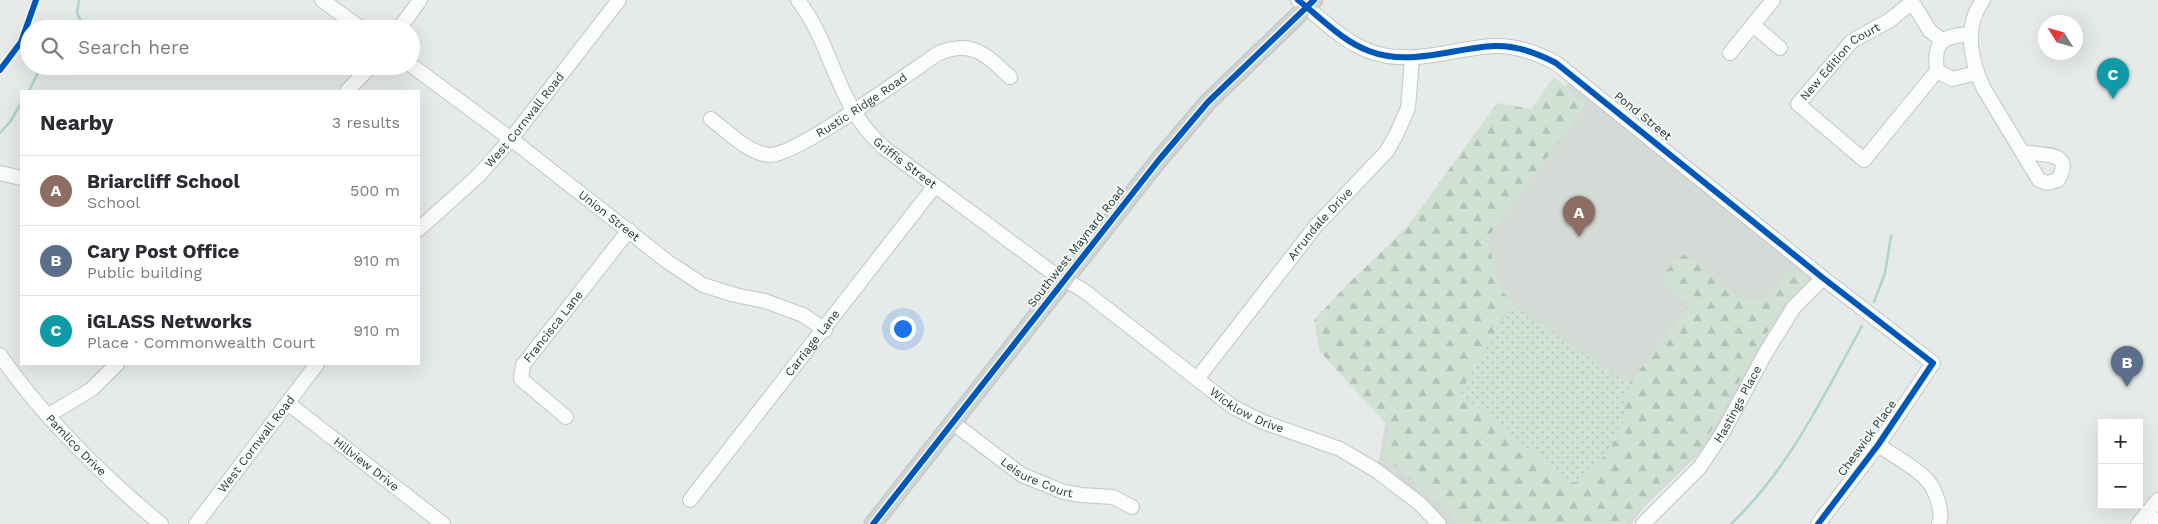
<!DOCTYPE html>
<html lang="en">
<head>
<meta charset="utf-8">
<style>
  body { margin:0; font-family:"Work Sans",sans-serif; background:#f2f2f3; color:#2b2b33 }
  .controls { position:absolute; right:15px; bottom:15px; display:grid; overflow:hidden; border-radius:0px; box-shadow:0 5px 20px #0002 }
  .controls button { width:45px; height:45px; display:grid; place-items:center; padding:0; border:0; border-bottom:1px solid #e1e1e2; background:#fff; color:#2b2b33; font:25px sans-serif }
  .compass { position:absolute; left:2038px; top:15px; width:45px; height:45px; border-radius:50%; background:#fff; box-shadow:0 5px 20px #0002; rotate:307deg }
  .you { position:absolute; left:902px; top:328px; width:18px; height:18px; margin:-12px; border:4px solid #fff; border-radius:50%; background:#1a73e8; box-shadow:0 0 0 8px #1a73e833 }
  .badge { display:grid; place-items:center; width:32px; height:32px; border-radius:50%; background:#0b8043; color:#fff; font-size:16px; font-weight:700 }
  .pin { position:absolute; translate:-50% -41px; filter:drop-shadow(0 1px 2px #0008) }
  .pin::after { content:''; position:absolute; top:26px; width:18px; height:15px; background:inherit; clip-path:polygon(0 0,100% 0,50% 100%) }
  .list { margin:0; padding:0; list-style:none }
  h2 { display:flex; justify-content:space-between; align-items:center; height:65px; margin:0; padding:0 20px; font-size:21px }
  h2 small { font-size:16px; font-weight:400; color:#7c7c81 }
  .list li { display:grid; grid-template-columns:32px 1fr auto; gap:15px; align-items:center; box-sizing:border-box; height:70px; padding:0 20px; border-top:1px solid #e1e1e2 }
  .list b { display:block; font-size:19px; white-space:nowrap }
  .list p { margin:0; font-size:16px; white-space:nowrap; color:#7c7c81 }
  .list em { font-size:16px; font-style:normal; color:#7c7c81 }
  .icon { flex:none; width:28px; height:28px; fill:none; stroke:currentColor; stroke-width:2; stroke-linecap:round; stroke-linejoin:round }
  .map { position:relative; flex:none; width:2158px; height:524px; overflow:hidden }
  .search { position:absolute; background:#fff; box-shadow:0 5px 20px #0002; left:20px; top:20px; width:400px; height:55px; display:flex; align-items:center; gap:12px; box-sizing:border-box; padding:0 18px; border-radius:28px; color:#7c7c81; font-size:19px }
  .panel { position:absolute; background:#fff; box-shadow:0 5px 20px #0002; left:20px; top:90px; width:400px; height:275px; border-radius:0px }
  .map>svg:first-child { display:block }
  .built { fill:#d4dbd7 }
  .grass { fill:url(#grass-dots) }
  .forest { fill:url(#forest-firs) }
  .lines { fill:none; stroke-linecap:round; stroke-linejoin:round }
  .stream { stroke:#abd4d3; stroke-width:2.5 }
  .minor-casing { stroke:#c3c7c5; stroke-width:16 }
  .major-casing { stroke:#c2c9c6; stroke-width:19 }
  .minor { stroke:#fbfcfc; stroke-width:14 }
  .major { stroke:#cfd5d3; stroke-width:16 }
  .cycleway-casing { stroke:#f4f9f6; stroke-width:9 }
  .cycleway { stroke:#0057b8; stroke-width:6 }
  .labels { text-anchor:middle; stroke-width:4; stroke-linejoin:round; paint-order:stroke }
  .street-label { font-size:12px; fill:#253b32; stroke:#f4f9f6 }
</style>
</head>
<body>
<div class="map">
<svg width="2158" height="524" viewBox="0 0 2158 524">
  <defs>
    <pattern id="grass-dots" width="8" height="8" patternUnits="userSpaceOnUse" patternTransform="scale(1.25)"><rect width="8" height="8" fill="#d1e1d4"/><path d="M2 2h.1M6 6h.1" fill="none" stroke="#b3c2b6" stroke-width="1.8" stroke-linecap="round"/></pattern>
    <pattern id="forest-firs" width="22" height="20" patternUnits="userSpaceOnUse" patternTransform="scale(1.25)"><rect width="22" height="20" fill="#d1e1d4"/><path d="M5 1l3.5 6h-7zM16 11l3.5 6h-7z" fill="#b3c2b6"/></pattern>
  </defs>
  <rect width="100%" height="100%" fill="#e6eae8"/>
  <!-- built -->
  <path class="built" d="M1575,76l248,202 -40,33 -78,137 -60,58 -14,18h-192l-62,-53 41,-230z"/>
  <!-- grass -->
  <path class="grass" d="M1511,304l118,80 -8,49 -31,41 -18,10 -112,-91z"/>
  <!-- forest -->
  <path class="forest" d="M1554,77l32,28 -96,129 -2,6 10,43 13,21 -51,89 112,91 18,-10 31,-41 8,-49 60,-79 -30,-24 16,-21 11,-6c19,15 57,63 84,41 8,-7 15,-19 23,-27l20,13 -28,22 -8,12 -75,131 -77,78h-166l-15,-17 -60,-50 6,-29 -70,-76 -6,-32 30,-32 64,-62 89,-123 34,6z"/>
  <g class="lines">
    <!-- stream -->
    <g class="stream">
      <path d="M79,0l-2,13 8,16"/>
      <path d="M29,91l12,-25"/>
      <path d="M0,133l10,-11 11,-19"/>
      <path d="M1874,302l11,-29 6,-37"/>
      <path d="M1731,524c58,-55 93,-129 131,-198"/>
    </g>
    <defs>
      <g id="minor">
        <path d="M322,0l40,29"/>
        <path id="s1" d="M798,0c37,49 36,102 85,147l167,124 33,19 150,117 30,15 77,27 37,22 43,33 19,20"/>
        <path d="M1298,0c23,18 44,41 71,51 41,16 84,-3 125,-5 23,-1 43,7 62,17l267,215 110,85 -55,82 -60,79"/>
        <path d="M1983,0c-20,27 -12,62 1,89l55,91 8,3 11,-3c18,-31 -20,-24 -35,-28"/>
        <path d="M1753,25l27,23"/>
        <path d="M399,29l21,-29"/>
        <path d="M1971,34c-29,2 -38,7 -34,37l15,8 25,-6"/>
        <path d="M1730,53l43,-53"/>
        <path id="s2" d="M411,65l100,74 157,123 35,23 32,10 30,6 38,14 22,15"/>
        <path id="s3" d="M1937,71l-73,89 -66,-56 54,-63 38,-21 22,-18 18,29 12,9"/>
        <path d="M347,91l24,-25"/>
        <path id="s4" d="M711,119c16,12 37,34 58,36 26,2 140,-82 168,-101 35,-15 48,0 73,23"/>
        <path d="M0,173l21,5"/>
        <path id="s5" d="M419,229l59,-53 33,-37 108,-139"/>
        <path id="s6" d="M0,355c40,59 106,124 161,169"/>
        <path id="s7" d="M1197,379l118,-152 72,-76 10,-18 11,-25 4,-50"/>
        <path id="s8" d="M289,404l154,120"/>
        <path d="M49,415l43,-26 25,-25"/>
        <path id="s9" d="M566,417l-45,-38 2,-14 106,-135"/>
        <path id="s10" d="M953,423l69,52 42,17 17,3 32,2 19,10"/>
        <path d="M1878,445c13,9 40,24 49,35 8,8 17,33 12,44"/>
        <path id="s11" d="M690,500l244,-313"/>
        <path d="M2147,514l11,8"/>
        <path id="s12" d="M196,524l121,-160"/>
        <path id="s13" d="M1643,524l57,-57 23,-35 42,-78 29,-47 29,-29"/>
        <path d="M2138,524l20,-24"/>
      </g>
      <path id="major" d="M873,524l285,-363 50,-59 106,-102"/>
    </defs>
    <!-- minor casing -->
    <use href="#minor" class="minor-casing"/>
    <!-- major casing -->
    <use href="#major" class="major-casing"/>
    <!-- minor -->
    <use href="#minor" class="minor"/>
    <!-- major -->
    <use href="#major" class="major"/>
    <defs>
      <g id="cycleway">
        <path d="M1298,0c23,18 44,41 71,51 41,16 84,-3 125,-5 23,-1 43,7 62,17l267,215 110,85 -55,82 -60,79"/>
        <path d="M0,70l21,-28 15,-42"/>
        <path d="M873,524l285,-363 50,-59 106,-102"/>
      </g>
    </defs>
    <!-- cycleway casing -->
    <use href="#cycleway" class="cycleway-casing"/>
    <!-- cycleway -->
    <use href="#cycleway" class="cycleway"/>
  </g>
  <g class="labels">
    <!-- street labels -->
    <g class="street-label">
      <text dy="4" stroke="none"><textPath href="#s3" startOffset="262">New Edition Court</textPath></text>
      <text dy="4" stroke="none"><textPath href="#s4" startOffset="175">Rustic Ridge Road</textPath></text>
      <text transform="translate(1643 116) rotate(39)" y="4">Pond Street</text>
      <text dy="4" stroke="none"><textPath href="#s5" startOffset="152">West Cornwall Road</textPath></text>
      <text dy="4" stroke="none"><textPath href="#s1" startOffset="198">Griffis Street</textPath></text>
      <text dy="4" stroke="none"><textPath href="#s2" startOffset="249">Union Street</textPath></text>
      <text dy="4" stroke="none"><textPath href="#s7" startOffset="198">Arrundale Drive</textPath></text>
      <text transform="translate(1076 247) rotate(-52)" y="4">Southwest Maynard Road</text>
      <text dy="4" stroke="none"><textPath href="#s9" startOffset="122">Francisca Lane</textPath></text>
      <text dy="4" stroke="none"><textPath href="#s11" startOffset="199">Carriage Lane</textPath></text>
      <text dy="4" stroke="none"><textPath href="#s13" startOffset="154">Hastings Place</textPath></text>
      <text dy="4" stroke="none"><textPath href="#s1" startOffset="621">Wicklow Drive</textPath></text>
      <text transform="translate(1867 438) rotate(-54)" y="4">Cheswick Place</text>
      <text dy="4" stroke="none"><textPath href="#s6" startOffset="118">Pamlico Drive</textPath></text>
      <text dy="4" stroke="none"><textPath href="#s12" startOffset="100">West Cornwall Road</textPath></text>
      <text dy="4" stroke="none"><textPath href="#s8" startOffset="98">Hillview Drive</textPath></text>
      <text dy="4" stroke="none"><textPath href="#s10" startOffset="101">Leisure Court</textPath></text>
    </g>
  </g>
</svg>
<div class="controls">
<button>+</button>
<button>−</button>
</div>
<svg class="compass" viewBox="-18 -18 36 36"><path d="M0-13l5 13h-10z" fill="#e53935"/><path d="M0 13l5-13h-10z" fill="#7c7c81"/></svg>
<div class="you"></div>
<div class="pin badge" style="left:1579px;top:237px;background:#8d6e63">A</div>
<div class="pin badge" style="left:2127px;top:387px;background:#5c6f8a">B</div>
<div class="pin badge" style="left:2113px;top:99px;background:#0f9aa8">C</div>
<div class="search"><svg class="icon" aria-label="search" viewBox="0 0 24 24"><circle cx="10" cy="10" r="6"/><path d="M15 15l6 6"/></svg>Search here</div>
<section class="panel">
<h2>Nearby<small>3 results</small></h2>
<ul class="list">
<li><span class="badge" style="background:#8d6e63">A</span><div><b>Briarcliff School</b><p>School</p></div><em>500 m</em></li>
<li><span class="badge" style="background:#5c6f8a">B</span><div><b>Cary Post Office</b><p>Public building</p></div><em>910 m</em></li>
<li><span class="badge" style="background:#0f9aa8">C</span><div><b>iGLASS Networks</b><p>Place · Commonwealth Court</p></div><em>910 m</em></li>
</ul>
</section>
</div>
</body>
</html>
